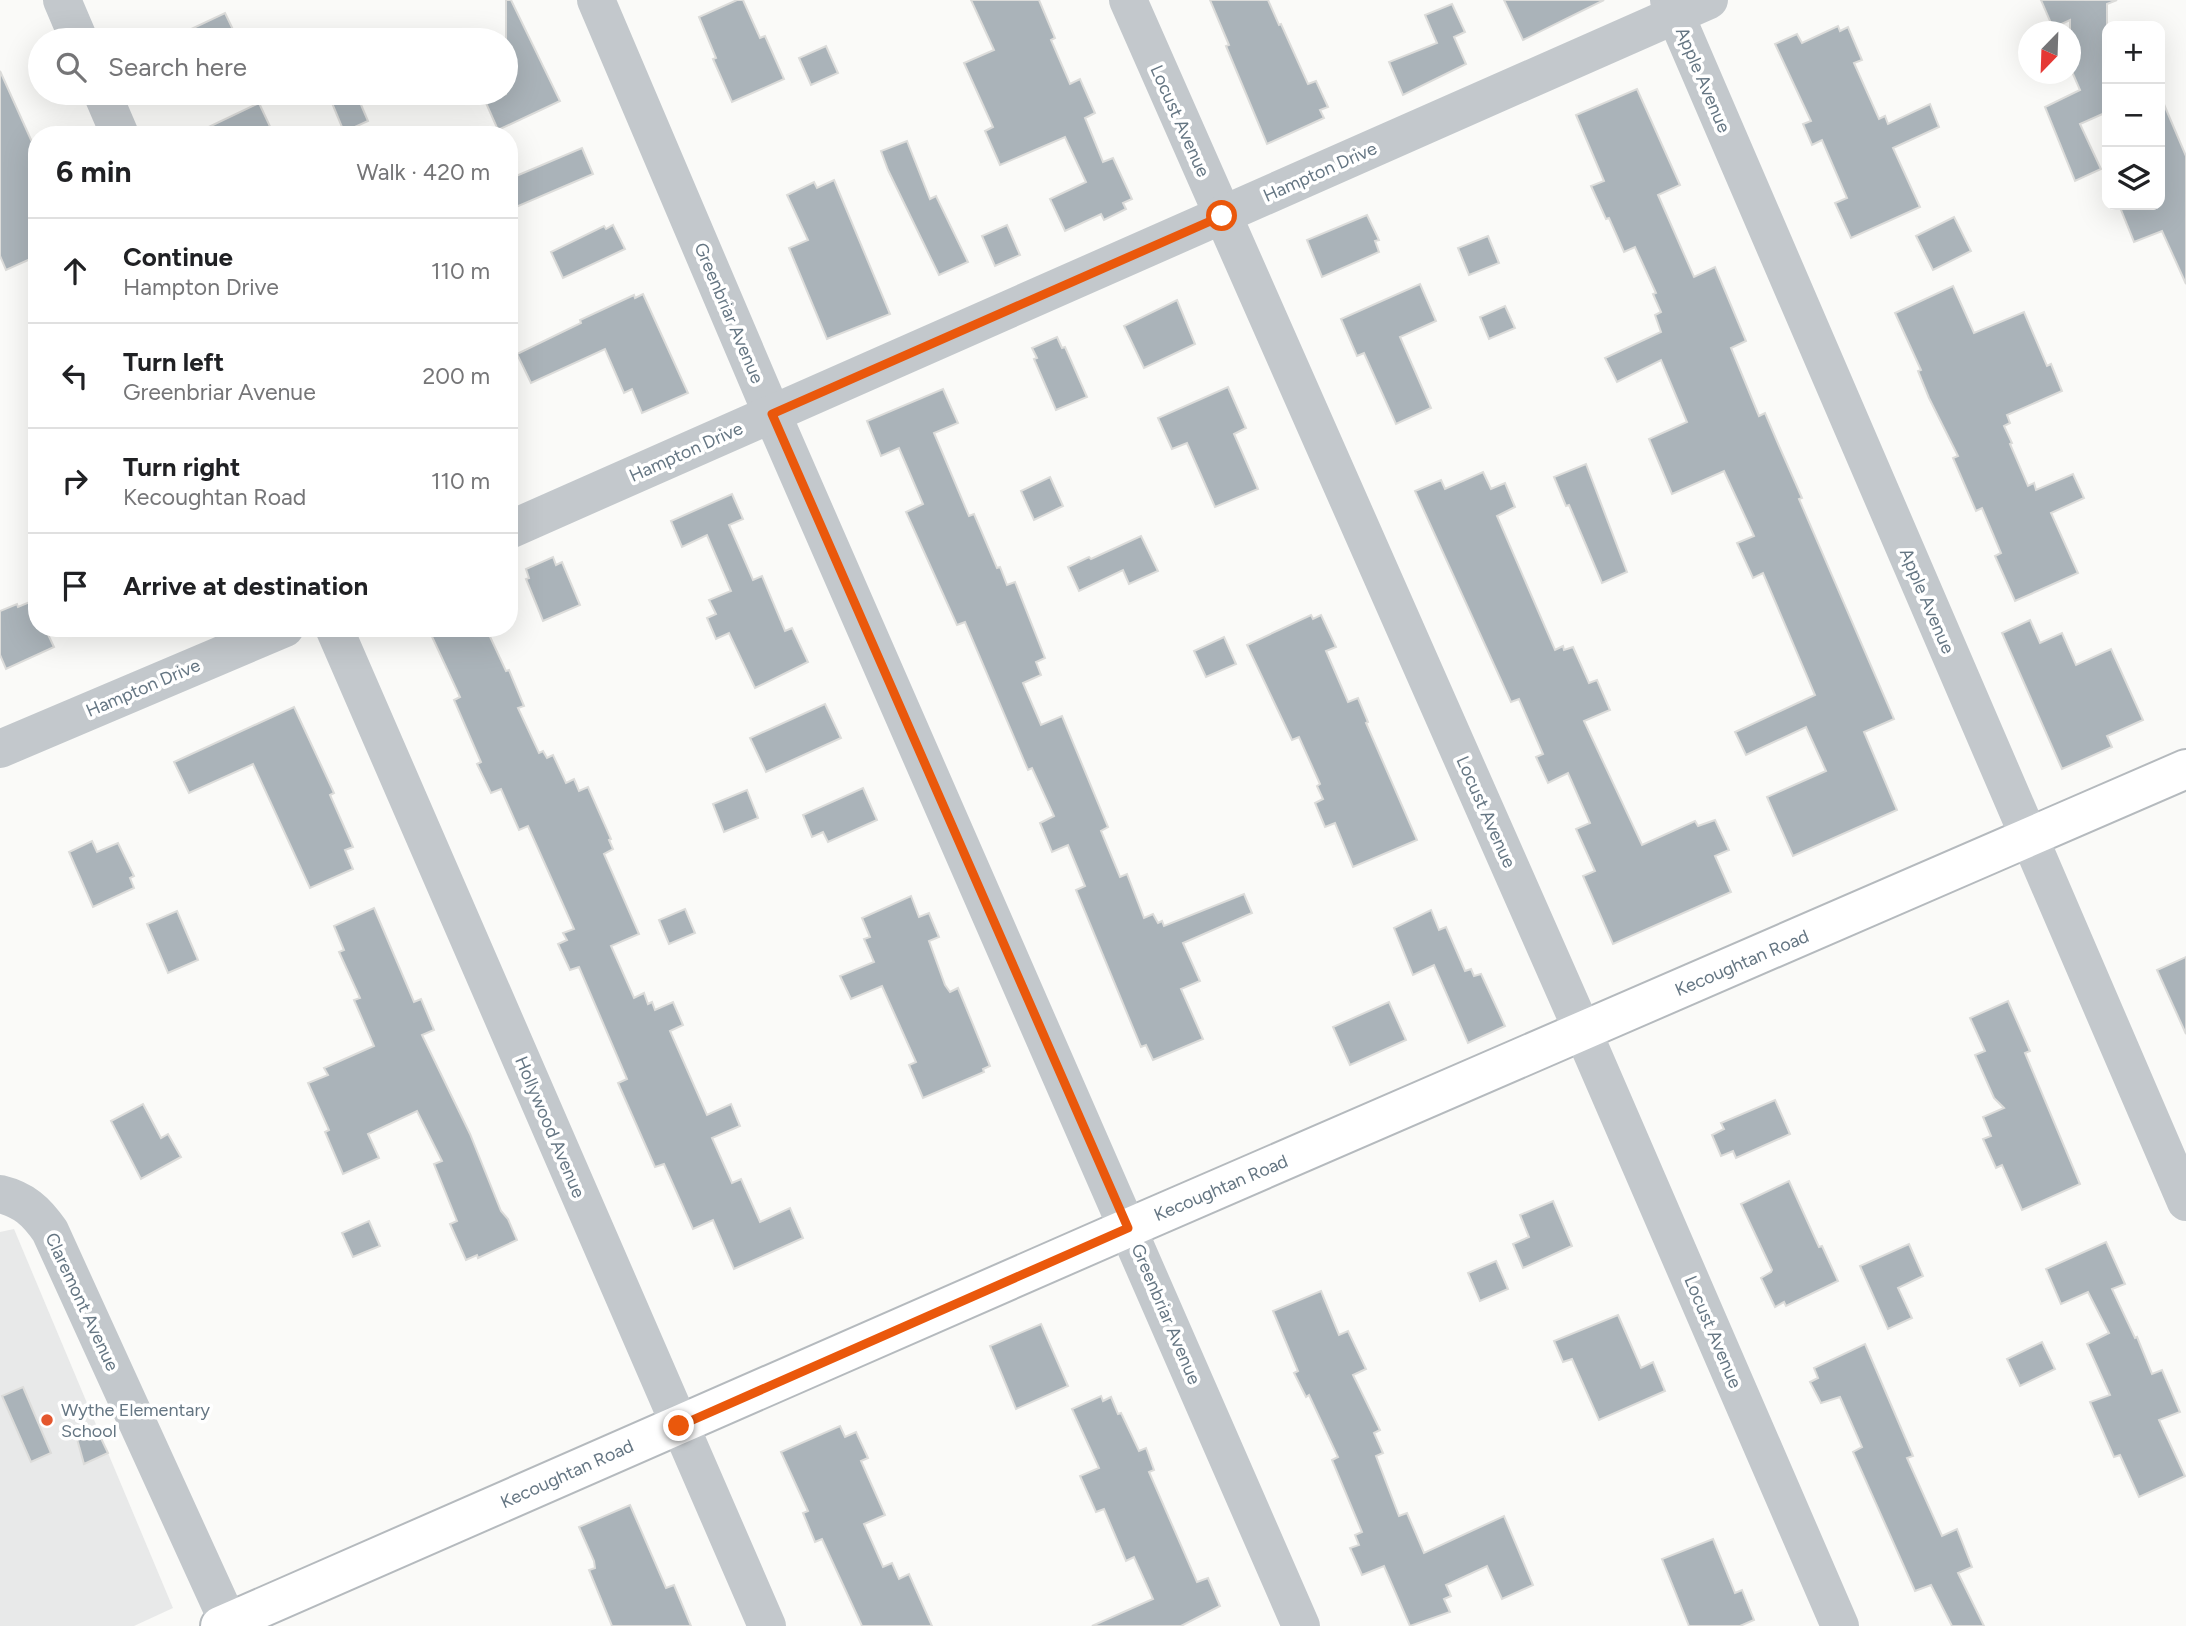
<!DOCTYPE html>
<html lang="en">
<head>
<meta charset="utf-8">
<style>
  body { margin:0; font-family:Figtree,sans-serif; background:#f6f6f6; color:#202124 }
  .controls { position:absolute; right:21px; top:21px; display:grid; overflow:hidden; border-radius:14px; box-shadow:0 7px 28px #0002 }
  .controls button { width:63px; height:63px; display:grid; place-items:center; padding:0; border:0; border-bottom:2px solid #e0e0e0; background:#fff; color:#202124; font:35px sans-serif }
  .compass { position:absolute; left:2018px; top:21px; width:63px; height:63px; border-radius:50%; background:#fff; box-shadow:0 7px 28px #0002; rotate:203deg }
  .stop { position:absolute; width:21px; height:21px; margin:-16px; border:5px solid #ea580c; border-radius:50%; background:#fff }
  .stop.end { background:#ea580c; border-color:#fff; box-shadow:0 2px 7px #0008 }
  .list { margin:0; padding:0; list-style:none }
  h2 { display:flex; justify-content:space-between; align-items:center; height:91px; margin:0; padding:0 28px; font-size:30px }
  h2 small { font-size:23px; font-weight:400; color:#757577 }
  .list li { display:grid; grid-template-columns:46px 1fr auto; gap:21px; align-items:center; box-sizing:border-box; height:105px; padding:0 28px; border-top:2px solid #e0e0e0 }
  .list b { display:block; font-size:26px; white-space:nowrap }
  .list p { margin:0; font-size:23px; white-space:nowrap; color:#757577 }
  .list em { font-size:23px; font-style:normal; color:#757577 }
  .icon { flex:none; width:38px; height:38px; fill:none; stroke:currentColor; stroke-width:2; stroke-linecap:round; stroke-linejoin:round }
  .map { position:relative; flex:none; width:2186px; height:1626px; overflow:hidden }
  .search { position:absolute; background:#fff; box-shadow:0 7px 28px #0002; left:28px; top:28px; width:490px; height:77px; display:flex; align-items:center; gap:18px; box-sizing:border-box; padding:0 24px; border-radius:38px; color:#757577; font-size:26px }
  .panel { position:absolute; background:#fff; box-shadow:0 7px 28px #0002; left:28px; top:126px; width:490px; height:511px; border-radius:28px }
  .map>svg:first-child { display:block }
  .built { fill:#e8e9e9 }
  .building { fill:#aab3b9; stroke:#dcdcda; stroke-width:2 }
  .lines { fill:none; stroke-linecap:round; stroke-linejoin:round }
  .major-casing { stroke:#b5babe; stroke-width:42 }
  .minor { stroke:#c3c8cc; stroke-width:38 }
  .major { stroke:#fff; stroke-width:38 }
  .route { stroke:#ea580c; stroke-width:9 }
  .poi-dot { fill:#e4572e; stroke:#fff; stroke-width:2.5 }
  .labels { text-anchor:middle; stroke-width:7; stroke-linejoin:round; paint-order:stroke }
  .street-label { font-size:18px; fill:#657683; stroke:#fff }
  .poi-label { font-size:18px; fill:#657683; stroke:#fff; text-anchor:start }
</style>
</head>
<body>
<div class="map">
<svg width="2186" height="1626" viewBox="0 0 2186 1626">
  <rect width="100%" height="100%" fill="#fafaf8"/>
  <!-- built -->
  <path class="built" d="M14,1229l159,379 -39,18h-134v-394z"/>
  <!-- building -->
  <g class="building">
    <path d="M506,0h5l49,101 -62,29 -12,-27 20,-9z"/>
    <path d="M737,0h6l17,38 5,-2 19,43 -52,23 -19,-43 3,-1 -17,-41z"/>
    <path d="M971,0h68l16,38 -4,2 19,44 10,-5 15,34 -10,5 18,44 10,-4 19,41 -9,4 3,6 -22,11 -3,-6 -36,17 -15,-32 36,-17 -21,-45 -65,28 -15,-34 8,-4 -29,-64 30,-13z"/>
    <path d="M1210,0h58l11,25 2,-1 27,60 8,-3 12,26 -8,3 4,8 -57,26 -41,-98 3,-1z"/>
    <path d="M1504,0h100l-81,40z"/>
    <path d="M2041,0h76l-10,4v108l-27,12 21,45 -26,12 -30,-74 35,-17 -10,-23v-47l-17,8z"/>
    <path d="M1452,4l13,28 -11,5 12,27 -63,31 -14,-33 48,-19 -12,-28z"/>
    <path d="M225,13l13,27h-70z"/>
    <path d="M1838,26l2,5 8,-4 14,33 -8,3 25,56 6,-3 3,8 42,-20 9,23 -46,21 27,59 -69,31 -16,-35 12,-5 -25,-58 -10,5 -9,-21 8,-3 -36,-77 22,-10 5,9z"/>
    <path d="M826,46l12,27 -27,12 -12,-27z"/>
    <path d="M0,71l37,82v103l-31,14 -6,-14z"/>
    <path d="M1637,89l43,96 -22,10 36,82 21,-10 31,74 -15,7 28,68 6,-3 14,33 23,52 -3,1 95,220 -30,13 33,78 -104,46 -26,-59 59,-26 -20,-44 -60,28 -11,-23 80,-37 -52,-122 -10,5 -16,-35 17,-7 -30,-65 -52,23 -23,-55 38,-17 -26,-62 -44,22 -12,-24 56,-26 -6,-17 6,-3 -8,-18 3,-1 -21,-46 -11,5 -15,-34 -3,1 -15,-33 13,-5 -28,-66z"/>
    <path d="M356,93l12,28 -24,11 -12,-29z"/>
    <path d="M2160,95l26,61v128l-24,-53 -28,11 -15,-37h41z"/>
    <path d="M259,103l15,32h-82z"/>
    <path d="M907,141l23,58 6,-3 32,66 -29,13 -51,-105 -7,-19z"/>
    <path d="M582,148l11,26 -84,36v-31z"/>
    <path d="M834,180l56,134 -63,25 -38,-91 19,-8 -21,-45 27,-13 3,6z"/>
    <path d="M1367,215l12,25 -4,1 4,11 -57,25 -15,-37z"/>
    <path d="M1954,217l17,34 -38,19 -17,-34z"/>
    <path d="M613,225l12,24 -62,29 -12,-26 53,-26 2,3z"/>
    <path d="M1007,225l13,30 -25,11 -13,-30z"/>
    <path d="M1488,236l11,27 -30,12 -11,-27z"/>
    <path d="M1420,284l16,37 -36,16 31,71 -35,16 -32,-71 -7,3 -16,-37z"/>
    <path d="M1953,286l21,47 50,-21 23,54 4,-2 11,27 -55,24 3,8 -6,3 8,17 -2,1 18,42 6,-3 2,7 37,-16 11,24 -33,15 27,60 -63,28 -20,-45 6,-3 -19,-45 -6,3 -23,-53 5,-2 -29,-58 -11,-27 3,-1 -26,-57z"/>
    <path d="M643,294l45,99 -46,20 -10,-24 -8,4 -19,-44 -74,34 -14,-29 64,-31 -1,-3 54,-25 1,3z"/>
    <path d="M1177,300l18,44 -51,24 -20,-42z"/>
    <path d="M1505,306l10,22 -26,11 -9,-22z"/>
    <path d="M1057,337l5,11 3,-1 22,50 -31,13 -22,-51 3,-1 -5,-10z"/>
    <path d="M1228,387l18,41 -12,6 24,55 -43,18 -28,-64 -15,6 -14,-31z"/>
    <path d="M943,389l15,34 -24,10 35,83 5,-2 23,54 3,-1 7,18 8,-3 30,76 -9,4 5,13 -18,8 18,42 21,-9 46,111 -7,4 19,46 7,-3 17,44 9,-4 5,9 4,-2 2,5 80,-32 8,19 -69,30 17,38 -19,8 22,50 -50,21 -7,-15 -5,2 -65,-157 9,-4 -17,-41 -16,7 -12,-29 14,-7 -22,-48 -4,2 -63,-148 -8,3 -51,-113 17,-8 -24,-56 -18,8 -14,-35z"/>
    <path d="M1586,464l41,108 -25,11 -33,-78 -3,1 -12,-29z"/>
    <path d="M1483,472l8,17 14,-6 10,24 -18,9 58,134 8,-4 1,4 9,-3 16,36 8,-3 13,30 -26,11 58,124 53,-24 3,5 17,-6 14,30 -14,6 16,36 -118,52 -30,-68 12,-5 -19,-42 14,-6 -22,-50 -20,10 -12,-26 7,-3 -24,-55 -8,3 -96,-211 26,-11 4,9z"/>
    <path d="M1050,477l13,29 -29,14 -13,-29z"/>
    <path d="M732,494l11,25 -14,6 24,55 9,-4 23,55 7,-3 16,34 -53,26 -26,-55 -13,6 -9,-21 9,-4 -7,-14 22,-9 -24,-56 -25,12 -11,-26z"/>
    <path d="M1141,536l17,35 -29,13 -6,-14 -44,21 -11,-24 21,-10 2,2z"/>
    <path d="M553,557l3,8 6,-3 18,43 -37,16 -17,-42 3,-1 -3,-9z"/>
    <path d="M37,599v29h8l9,19 -48,22 -6,-14v-44l17,-7 1,3z"/>
    <path d="M1311,615l2,4 8,-4 15,32 -10,4 22,51 10,-4 10,24 -2,1 51,117 -64,27 -18,-44 -10,4 -10,-24 8,-4 -6,-13 3,-2 -21,-47 -7,3 -45,-95z"/>
    <path d="M2030,620l10,23 22,-10 14,32 35,-16 32,71 -36,16 5,11 -50,22 -60,-136z"/>
    <path d="M428,628h58l20,43 3,-1 15,36 -6,2 21,45 4,-2 4,7 6,-3 13,28 8,-4 5,12 9,-4 23,52 -2,1 4,9 -9,5 35,80 -28,12 23,52 10,-5 4,11 4,-2 3,8 18,-8 10,23 -13,6 37,84 24,-11 9,22 -28,12 20,45 9,-4 19,43 30,-14 13,30 -69,31 -21,-49 -20,9 -29,-65 -9,3 -37,-84 9,-4 -48,-112 -9,3 -12,-26 9,-4 -4,-7 11,-4 -46,-103 -9,4 -18,-41 -10,4 -14,-29 4,-2 -27,-62 6,-3z"/>
    <path d="M1224,637l12,27 -30,13 -12,-26z"/>
    <path d="M825,704l16,34 -75,34 -16,-34z"/>
    <path d="M294,707l40,86 -4,2 23,52 -8,3 8,19 -43,19 -57,-124 -64,29 -15,-31z"/>
    <path d="M863,788l14,32 -49,22 -5,-10 -11,5 -9,-22z"/>
    <path d="M747,790l11,28 -34,14 -11,-28z"/>
    <path d="M92,841l5,11 21,-9 16,33 -4,2 4,10 -41,19 -24,-55z"/>
    <path d="M911,896l8,21 10,-4 10,24 -10,4 16,44 5,7 8,-4 32,78 -7,3 1,3 -61,26 -14,-33 7,-3 -34,-76 -31,13 -11,-23 34,-14 -10,-23 6,-2 -8,-19z"/>
    <path d="M374,908l40,94 7,-3 13,31 -12,5 48,99 31,77 7,8 9,21 -39,18 -1,-3 -11,5 -16,-36 7,-3 -23,-57 8,-3 -25,-50 -49,23 11,24 -36,16 -18,-42 4,-2 -21,-47 20,-8 -4,-7 50,-22 -20,-46 6,-2 -21,-46 5,-2 -10,-24z"/>
    <path d="M685,909l10,24 -26,11 -10,-24z"/>
    <path d="M1431,910l8,20 7,-3 19,44 6,-2 3,7 7,-2 24,52 -37,17 -34,-78 -21,10 -19,-47z"/>
    <path d="M177,911l21,49 -30,13 -21,-49z"/>
    <path d="M2186,957v77l-29,-64z"/>
    <path d="M2008,1001l22,50 -5,2 55,131 -58,26 -20,-45 -6,3 -13,-29 8,-3 -8,-19 21,-9 -10,-10 -19,-43 10,-4 -15,-33z"/>
    <path d="M1389,1002l17,38 -56,25 -17,-38z"/>
    <path d="M1775,1100l15,34 -54,24 -3,-7 -12,5 -9,-21 12,-6 -3,-6z"/>
    <path d="M143,1104l18,34 7,-4 13,23 -40,22 -30,-58z"/>
    <path d="M1789,1181l30,66 3,-1 16,35 -52,25 -2,-4 -9,5 -14,-29 10,-6 1,-2 -31,-66z"/>
    <path d="M1553,1201l19,45 -49,22 -10,-24 16,-7 -9,-22z"/>
    <path d="M369,1221l11,25 -27,11 -11,-24z"/>
    <path d="M2106,1242l19,42 -13,5 23,49 2,-1 15,37 10,-4 18,42 -21,8 26,56 -46,21 -19,-42 -6,2 -24,-55 20,-7 -23,-51 22,-11 -21,-41 -27,12 -15,-35z"/>
    <path d="M1909,1244l14,32 -25,12 14,30 -24,11 -28,-63z"/>
    <path d="M1496,1261l12,28 -28,12 -12,-28z"/>
    <path d="M1321,1291l18,44 9,-4 18,38 -13,6 27,55 -6,3 9,20 -7,3 23,60 8,-3 17,40 80,-37 29,69 -31,14 -15,-33 -41,19 5,11 -7,3 6,13 -40,14 -26,-60 -22,9 -12,-27 9,-3 -4,-10 7,-3 -30,-72 6,-3 -29,-62 -3,2 -12,-24 4,-2 -25,-60z"/>
    <path d="M1618,1315l23,53 12,-6 12,29 -66,29 -27,-61 -9,3 -9,-21z"/>
    <path d="M1041,1324l27,62 -52,23 -26,-63z"/>
    <path d="M2042,1342l13,27 -35,17 -13,-27z"/>
    <path d="M1865,1344l48,112 -6,2 35,78 15,-7 15,38 -14,6 26,53h-32l-21,-41 -16,6 -62,-139 9,-5 -22,-50 -19,6 -11,-21 8,-4 -4,-10z"/>
    <path d="M23,1387l28,66 -20,9 -29,-66z"/>
    <path d="M1101,1396l2,5 8,-4 7,17 3,-1 18,38 7,-3 8,22 -5,2 48,110 11,-4 12,28 -39,20h-89l61,-27 -19,-42 -8,4 -22,-52 -8,3 -16,-36 19,-8 -27,-59z"/>
    <path d="M840,1426l5,11 11,-5 12,26 -7,3 24,54 -21,9 19,43 9,-4 7,16 10,-5 23,52h-70l-40,-87 -7,3 -12,-29 5,-2 -27,-59z"/>
    <path d="M97,1430l11,23 -24,11 -7,-25z"/>
    <path d="M630,1505l36,83 8,-3 17,41h-79l-23,-56 6,-2 -1,-7 -15,-34z"/>
    <path d="M1713,1539l22,54 7,-3 12,30 -14,6h-51l-27,-67z"/>
  </g>
  <g class="lines">
    <defs>
      <path id="major" d="M220,1626l908,-398 1058,-459"/>
    </defs>
    <!-- major casing -->
    <use href="#major" class="major-casing"/>
    <!-- minor -->
    <g class="minor">
      <path d="M62,0l17,40"/>
      <path d="M596,0l176,414 529,1212"/>
      <path d="M1128,0l455,1032 257,594"/>
      <path d="M1669,0l517,1202"/>
      <path d="M102,93l18,42"/>
      <path d="M509,530l1200,-530"/>
      <path d="M334,628l433,998"/>
      <path d="M0,749l285,-121"/>
      <path d="M0,1194c24,6 36,17 50,37l180,395"/>
    </g>
    <!-- major -->
    <use href="#major" class="major"/>
  </g>
  <g class="lines">
    <!-- route -->
    <path class="route" d="M679,1426l449,-198 -356,-814 450,-198"/>
  </g>
  <!-- markers -->
  <circle class="poi-dot" cx="47" cy="1420" r="7"/>
  <g class="labels">
    <!-- street labels -->
    <g class="street-label">
      <text transform="translate(1703 80) rotate(67)" y="6">Apple Avenue</text>
      <text transform="translate(1180 121) rotate(66)" y="6">Locust Avenue</text>
      <text transform="translate(1320 172) rotate(-24)" y="6">Hampton Drive</text>
      <text transform="translate(729 313) rotate(67)" y="6">Greenbriar Avenue</text>
      <text transform="translate(686 452) rotate(-24)" y="6">Hampton Drive</text>
      <text transform="translate(1927 601) rotate(67)" y="6">Apple Avenue</text>
      <text transform="translate(143 688) rotate(-23)" y="6">Hampton Drive</text>
      <text transform="translate(1486 812) rotate(66)" y="6">Locust Avenue</text>
      <text transform="translate(1742 963) rotate(-23)" y="6">Kecoughtan Road</text>
      <text transform="translate(550 1127) rotate(67)" y="6">Hollywood Avenue</text>
      <text transform="translate(1221 1188) rotate(-23)" y="6">Kecoughtan Road</text>
      <text transform="translate(82 1302) rotate(65)" y="6">Claremont Avenue</text>
      <text transform="translate(1166 1314) rotate(67)" y="6">Greenbriar Avenue</text>
      <text transform="translate(1713 1332) rotate(67)" y="6">Locust Avenue</text>
      <text transform="translate(567 1474) rotate(-24)" y="6">Kecoughtan Road</text>
    </g>
    <!-- poi labels -->
    <g class="poi-label">
      <text x="61" y="1416">Wythe Elementary<tspan x="61" dy="21">School</tspan></text>
    </g>
  </g>
</svg>
<div class="controls">
<button>+</button>
<button>−</button>
<button><svg class="icon" aria-label="layers" viewBox="0 0 24 24"><path d="M12 4l9 5-9 5-9-5zM3 14l9 5 9-5"/></svg></button>
</div>
<svg class="compass" viewBox="-18 -18 36 36"><path d="M0-13l5 13h-10z" fill="#e53935"/><path d="M0 13l5-13h-10z" fill="#757577"/></svg>
<div class="stop" style="left:1222px;top:216px"></div>
<div class="stop end" style="left:679px;top:1426px"></div>
<div class="search"><svg class="icon" aria-label="search" viewBox="0 0 24 24"><circle cx="10" cy="10" r="6"/><path d="M15 15l6 6"/></svg>Search here</div>
<section class="panel">
<h2>6 min<small>Walk · 420 m</small></h2>
<ul class="list">
<li><svg class="icon" aria-label="ahead" viewBox="0 0 24 24"><path d="M12 20V5M6 11l6-6 6 6"/></svg><div><b>Continue</b><p>Hampton Drive</p></div><em>110 m</em></li>
<li><svg class="icon" aria-label="left" viewBox="0 0 24 24"><path d="M17 20v-9H6M10 6l-5 5 5 5"/></svg><div><b>Turn left</b><p>Greenbriar Avenue</p></div><em>200 m</em></li>
<li><svg class="icon" aria-label="right" viewBox="0 0 24 24"><path d="M7 20v-9h11M14 6l5 5-5 5"/></svg><div><b>Turn right</b><p>Kecoughtan Road</p></div><em>110 m</em></li>
<li><svg class="icon" aria-label="arrive" viewBox="0 0 24 24"><path d="M6 21V4h12l-3 4 3 4H6"/></svg><div><b>Arrive at destination</b></div></li>
</ul>
</section>
</div>
</body>
</html>
